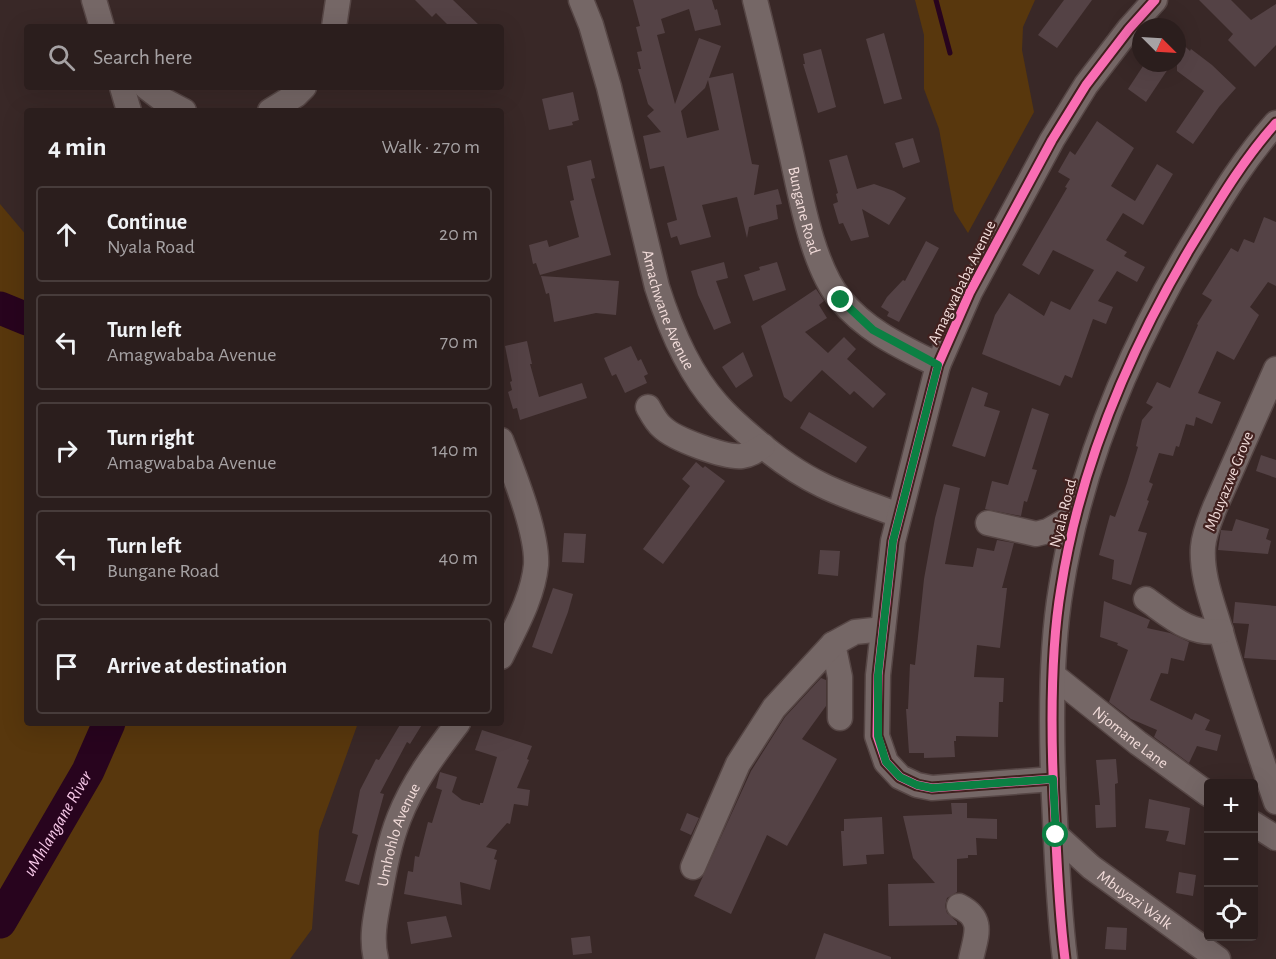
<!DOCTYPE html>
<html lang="en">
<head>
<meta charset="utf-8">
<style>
  body { margin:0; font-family:"Alegreya Sans",sans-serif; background:#332726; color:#f1f3f6 }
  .controls { position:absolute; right:18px; bottom:18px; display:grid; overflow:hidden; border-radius:6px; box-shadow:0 6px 24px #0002 }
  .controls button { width:54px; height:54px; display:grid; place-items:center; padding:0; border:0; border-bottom:2px solid #473c3b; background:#2b1e1d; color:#f1f3f6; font:30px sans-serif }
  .compass { position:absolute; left:1132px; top:18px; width:54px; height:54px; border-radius:50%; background:#2b1e1d; box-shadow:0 6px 24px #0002; rotate:114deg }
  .stop { position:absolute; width:18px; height:18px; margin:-14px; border:4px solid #0b8043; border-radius:50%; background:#fff }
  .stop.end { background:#0b8043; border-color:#fff; box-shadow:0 2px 6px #0008 }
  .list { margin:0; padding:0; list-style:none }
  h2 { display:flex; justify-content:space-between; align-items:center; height:78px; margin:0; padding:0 24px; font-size:26px }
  h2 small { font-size:20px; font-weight:400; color:#a6a2a4 }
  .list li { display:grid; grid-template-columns:39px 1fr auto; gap:18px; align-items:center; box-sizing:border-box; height:96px; margin:0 12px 12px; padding:0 12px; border:2px solid #473c3b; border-radius:6px }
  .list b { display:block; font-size:22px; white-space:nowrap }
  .list p { margin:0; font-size:20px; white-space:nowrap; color:#a6a2a4 }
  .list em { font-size:20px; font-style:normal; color:#a6a2a4 }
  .icon { flex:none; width:33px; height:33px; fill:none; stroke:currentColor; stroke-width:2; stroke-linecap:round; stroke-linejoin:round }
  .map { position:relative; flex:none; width:1276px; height:959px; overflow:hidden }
  .search { position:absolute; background:#2b1e1d; box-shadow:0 6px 24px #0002; left:24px; top:24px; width:480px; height:66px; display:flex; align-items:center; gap:15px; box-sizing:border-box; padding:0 21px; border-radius:6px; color:#a6a2a4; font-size:22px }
  .panel { position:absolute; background:#2b1e1d; box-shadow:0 6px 24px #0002; left:24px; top:108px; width:480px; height:618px; border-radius:6px }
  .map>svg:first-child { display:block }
  .green { fill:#58370d }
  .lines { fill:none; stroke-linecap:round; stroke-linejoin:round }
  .stream { stroke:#28041e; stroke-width:5 }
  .river { stroke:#28041e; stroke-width:33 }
  .building { fill:#544245; fill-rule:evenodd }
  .minor-casing { stroke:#564645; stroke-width:27 }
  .minor { stroke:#756766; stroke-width:24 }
  .cycleway-casing { stroke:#41211f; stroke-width:13 }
  .cycleway { stroke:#f96db3; stroke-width:9 }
  .route { stroke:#0b8043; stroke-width:8 }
  .labels { text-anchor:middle; stroke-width:4.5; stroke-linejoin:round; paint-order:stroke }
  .street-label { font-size:16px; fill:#f2dcda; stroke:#41211f }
  .water-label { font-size:18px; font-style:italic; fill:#f7c8e8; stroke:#41211f }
</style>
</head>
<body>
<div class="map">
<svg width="1276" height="959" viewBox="0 0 1276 959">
  <rect width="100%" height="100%" fill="#392827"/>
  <!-- green -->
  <g class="green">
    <path d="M915,0h120l-12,27 -1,23 12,62 -66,121 -14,-22 -15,-82 -15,-40v-54z"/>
    <path d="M0,204l27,32v487h331l-39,108 -7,98 -22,30h-290z"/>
  </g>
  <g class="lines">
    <!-- stream -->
    <path class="stream" d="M936,0l14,53"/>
    <!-- river -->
    <g class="river">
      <path d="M0,308l27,11"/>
      <path id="s1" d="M0,922l88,-151 21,-48"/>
    </g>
  </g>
  <!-- building -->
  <g class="building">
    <path d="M415,0h38l28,27h-31l-14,-14 -4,4z"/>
    <path d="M633,0h79l3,10 2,-1 4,16 -26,6 -6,-22 -28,10 4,14 -8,2 18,69 24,-66 22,8 -12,32 24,-5 19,91 7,1 -5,30 24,-6 4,15 -6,1 2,14 -29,8 -2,11 -10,-41 -35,8 9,32 -31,8 -3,-9 -6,2 -4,-15 10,-3 -13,-54 -14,3 -7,-33 18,-4 -14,-16 7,-6 -6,-6 -10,-35h3l-4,-17 5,-1 -6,-24 4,-1zM708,80l11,50 -32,8 -6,-27 24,-23z"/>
    <path d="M1064,0h28l-35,48 -19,-13z"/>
    <path d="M1199,0h32l20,20 25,-16v41l-21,22 -27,-27 5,-6z"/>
    <path d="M884,33l18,66 -18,5 -18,-65z"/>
    <path d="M1177,39l13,12 1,-2 21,16 24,23 -17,19 -26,37 -17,-12 28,-41 -27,-20z"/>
    <path d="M821,49l15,58 -18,6 -15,-49h2l-2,-10z"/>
    <path d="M1145,63h27l-26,39 -18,-13z"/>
    <path d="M573,92l6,28 -7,2 1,3 -24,5 -7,-31z"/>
    <path d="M1097,121l37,27 -23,38 24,15 22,-37 16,10 -30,51 -20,-12 -17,27 21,12 -3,4 21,11 -8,15 -20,-11 -19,30 15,6 -7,17 -13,-5 -21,59 -7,-3 -5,11 -78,-32 13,-39 14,-22 35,23 7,-15 19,9 24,-40 -41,-20 -14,25 -17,-10 45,-77 -2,-1 5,-8 -12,-7 12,-21 5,4z"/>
    <path d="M913,138l7,24 -17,6 -8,-25z"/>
    <path d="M847,155l10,34 17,-5 20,7 12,7 -17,27 -27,-16 7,28 -18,4 -8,-18 -4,1 -6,-20 5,-2 -2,-8 2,-1 -9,-33z"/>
    <path d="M591,160l4,18 -4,1 20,76 -71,20 -4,-12 -3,1 -4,-19 18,-5 2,7 30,-10 -9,-36 4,-1 -7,-34z"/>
    <path d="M1264,217l12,5v64l-8,-4 -18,25 9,8 -25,45 -17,-9 -19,42 23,9 -9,22 -16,-7 -2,9 -8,-2 -7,23 -3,-1 -3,10 -14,-3 -10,29 4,2 -6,16 2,1 -11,30 9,2 -16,52 -19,-6 2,-19 -15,-5 11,-40 5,2 12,-34 11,-36 -2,-1 6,-26 11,-13 -7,-4 11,-21 13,6 28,-63 -1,-1 15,-24 -10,-6 29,-46 7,4 6,-13 10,4z"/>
    <path d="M926,241l13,7 -40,74 -12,-6 2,-4 -8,-5 6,-10 16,-17 2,1z"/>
    <path d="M724,262l4,16 -12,3 15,42 -17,7 -16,-35 -7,-24z"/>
    <path d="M777,262l9,28 -33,11 -9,-26 16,-5 -1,-3z"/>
    <path d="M541,276l78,5 -3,34 -20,-2 -42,9 -5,-29 -3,1z"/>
    <path d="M816,289l8,12 -5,4 8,13 -22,14 23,21 16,-16 12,12 -9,10 39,35 -13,14 -19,-17 -4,4 -28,-25 -31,32 -7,-5 -23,-71z"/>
    <path d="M527,341l5,23h-2l9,33 43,-14 5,15 -67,22 -3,-12 -4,1 -5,-17 4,-2 -2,-8 2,-1 -7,-35z"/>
    <path d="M631,346l7,15 3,-2 7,15 -4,2 3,7 -22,10 -9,-19 -4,2 -8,-18z"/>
    <path d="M743,352l10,24 -17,12 -14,-21z"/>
    <path d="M972,387l16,6 -4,13 16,5 -15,46 -33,-11z"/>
    <path d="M1032,408l17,6 -17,55 5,1 -10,32 -3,-1 -3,15 -36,-7 7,-28 16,4z"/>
    <path d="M809,412l58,35 -11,16 -56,-35z"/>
    <path d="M1261,455l15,5v18l-20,-7z"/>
    <path d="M696,462l7,6 2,-2 20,15 -62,83 -20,-15 47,-63 -8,-7z"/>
    <path d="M944,484l16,4 -15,76 28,3 4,-19 17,3 3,-11 17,3 -12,45h5l-7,60 -23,-3 -3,32 30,1 -1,24h-4l-1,35 -42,-1v5h-2l1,16 -31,1v-5h-15l-3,-44h2l2,-45 5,1 9,-86 11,-61z"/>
    <path d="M1236,519l33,10 -3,10 5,2 -3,13 -50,-4 3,-20 11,1z"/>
    <path d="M564,533l22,1 -2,29 -22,-1z"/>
    <path d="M820,550l20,1 -2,25 -20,-2z"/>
    <path d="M553,588l20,6 -5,18 -16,42 -20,-7z"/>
    <path d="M1104,601l46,19 -3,8 23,5 19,9 -5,19 -13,-3 -3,16 -7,-1 -11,27 42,20 3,-7 15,7 -5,10 16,5 -4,16 -20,-5 -8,17 -35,-26 3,-7 -26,-11 -22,-17 19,-52 -11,-5 1,-2 -18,-6z"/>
    <path d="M1235,602l41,4v54l-32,-2 5,-34 -16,-1z"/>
    <path d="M821,678l5,2v26l-24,33 35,20 -50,87 -20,-11 -36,79 -37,-18 57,-125 34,-54z"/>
    <path d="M401,723h22l-13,21 -3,-2 -27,51 4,1 -25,91 -14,-4 13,-46 -6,-2 8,-43 16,-31 3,1z"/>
    <path d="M482,730l50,16 -5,13 2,1 -12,28 13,2 -2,16 -14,-2 -4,20 -3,-1 -21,24 11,3 -3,9 3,1 -7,30 -30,-8 2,23 -58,-11 4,-23 5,1 2,-16 4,1 9,-35 4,1 10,-33 -6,-2 4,-16 17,5 -5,15 10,8 18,5v-2h3l14,-46 -22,-7z"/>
    <path d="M1116,759l2,24 -3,1 1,43 -20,1 -1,-23h5l-4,-45z"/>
    <path d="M1149,799l41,9 -5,37 -19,-4 3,-10 -24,-3z"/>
    <path d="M951,803h16v15l30,1v20l-21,-1 1,17h-9v3l-11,1v33l-10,6 -2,8 2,7 10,9v3l-68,1 -1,-42 47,-1 -22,-25 -10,-42 49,-2z"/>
    <path d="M687,813l12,5 -8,17 -11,-5z"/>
    <path d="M882,817l2,37 -18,1 1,9 -24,2 -2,-35h3v-12z"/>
    <path d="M1179,872l17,3 -3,21 -17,-3z"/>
    <path d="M446,916l6,21 -41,7 -4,-22z"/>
    <path d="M1107,927l20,1 -1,22 -21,-1z"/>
    <path d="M824,933l67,24v2h-76z"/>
    <path d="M590,936l2,17 -19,2 -2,-17z"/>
  </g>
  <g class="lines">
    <defs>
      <g id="minor">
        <path d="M94,0l8,27"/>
        <path id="s2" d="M581,0l10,25 18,62 48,200c13,41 31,85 60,117 11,13 24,24 37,35 21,18 43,34 68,46 24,12 51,20 76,30"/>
        <path id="s3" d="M755,0c13,52 25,104 37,157 9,41 21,109 48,142 26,32 62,48 98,66"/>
        <path d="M334,27l4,-27"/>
        <path d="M122,87l7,24"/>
        <path d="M146,87l17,13 21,11"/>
        <path d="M270,111l26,-16 8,-8"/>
        <path d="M1276,369l-61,138c-5,13 -11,26 -12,40 -2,29 10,57 18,85 16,57 36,114 55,170"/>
        <path d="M648,407c4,7 8,15 14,20 12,12 63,31 80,29 8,-1 14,-5 21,-10"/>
        <path d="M501,440c12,32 37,93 35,125 -3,32 -21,63 -35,92"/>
        <path d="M988,523l48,11 12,-3 28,-16"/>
        <path d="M1146,599c23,16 44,37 75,32"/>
        <path d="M833,644l7,33v41"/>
        <path id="s4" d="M1054,676l84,67 70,51"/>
        <path d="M1053,779l-121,9 -15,-3 -17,-8 -14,-15 -9,-26 1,-61 15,-134 45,-176 32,-73 82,-152 34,-55 43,-56 26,-29"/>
        <path d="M1254,824l22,14"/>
        <path id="s5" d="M1056,835l35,32 127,92"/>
        <path d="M693,867l45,-103 36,-56 59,-64 22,-12 28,-3"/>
        <path d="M959,906c26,13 17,29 12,53"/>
        <path id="s6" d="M376,959c-5,-20 -1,-40 3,-60 5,-27 10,-56 20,-81 14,-36 36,-65 59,-95"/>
        <path d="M1065,959c-6,-47 -8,-93 -10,-140 -4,-73 -6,-160 6,-231 19,-121 66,-233 128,-338 27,-44 52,-88 87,-127"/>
      </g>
    </defs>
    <!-- minor casing -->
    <use href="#minor" class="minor-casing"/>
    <!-- minor -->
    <use href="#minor" class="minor"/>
    <defs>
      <g id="cycleway">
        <path d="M1053,779l-121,9 -15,-3 -17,-8 -14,-15 -9,-26 1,-61 15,-134 45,-176 32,-73 82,-152 34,-55 43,-56 26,-29"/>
        <path d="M1065,959c-6,-47 -8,-93 -10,-140 -4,-73 -6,-160 6,-231 19,-121 66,-233 128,-338 27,-44 52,-88 87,-127"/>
      </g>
    </defs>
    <!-- cycleway casing -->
    <use href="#cycleway" class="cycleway-casing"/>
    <!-- cycleway -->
    <use href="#cycleway" class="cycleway"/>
  </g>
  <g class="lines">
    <!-- route -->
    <path class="route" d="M841,300l32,30 65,35 -45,176 -15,134v61l8,26 14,15 17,8 15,3 121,-9 3,56"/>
  </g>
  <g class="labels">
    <!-- street labels -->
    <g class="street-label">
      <text dy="6" stroke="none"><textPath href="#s3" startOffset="216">Bungane Road</textPath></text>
      <text transform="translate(961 282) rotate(-64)" y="6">Amagwababa Avenue</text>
      <text dy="6" stroke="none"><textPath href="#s2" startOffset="322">Amachwane Avenue</textPath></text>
      <text transform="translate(1228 481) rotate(-68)" y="6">Mbuyazwe Grove</text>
      <text transform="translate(1062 513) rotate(-76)" y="6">Nyala Road</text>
      <text dy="6" stroke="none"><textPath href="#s4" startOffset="98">Njomane Lane</textPath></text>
      <text dy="6" stroke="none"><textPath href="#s6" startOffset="128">Umhohlo Avenue</textPath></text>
      <text dy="6" stroke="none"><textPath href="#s5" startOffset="102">Mbuyazi Walk</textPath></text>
    </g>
    <!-- water labels -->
    <g class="water-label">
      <text dy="6" stroke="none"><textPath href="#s1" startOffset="114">uMhlangane River</textPath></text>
    </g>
  </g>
</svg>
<div class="controls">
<button>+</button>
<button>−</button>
<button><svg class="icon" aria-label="locate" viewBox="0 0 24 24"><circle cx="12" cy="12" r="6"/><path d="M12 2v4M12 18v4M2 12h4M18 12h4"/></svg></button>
</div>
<svg class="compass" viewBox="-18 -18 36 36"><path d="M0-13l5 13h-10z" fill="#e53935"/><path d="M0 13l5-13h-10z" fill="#a6a2a4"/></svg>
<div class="stop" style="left:1056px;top:835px"></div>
<div class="stop end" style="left:841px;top:300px"></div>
<div class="search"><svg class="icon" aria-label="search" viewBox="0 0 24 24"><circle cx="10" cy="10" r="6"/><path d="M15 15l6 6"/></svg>Search here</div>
<section class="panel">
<h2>4 min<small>Walk · 270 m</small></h2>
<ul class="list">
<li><svg class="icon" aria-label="ahead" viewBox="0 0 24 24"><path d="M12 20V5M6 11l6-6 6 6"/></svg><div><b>Continue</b><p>Nyala Road</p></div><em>20 m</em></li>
<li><svg class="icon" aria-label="left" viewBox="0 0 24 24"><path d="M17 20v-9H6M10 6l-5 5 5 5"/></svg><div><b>Turn left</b><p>Amagwababa Avenue</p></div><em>70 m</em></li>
<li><svg class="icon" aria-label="right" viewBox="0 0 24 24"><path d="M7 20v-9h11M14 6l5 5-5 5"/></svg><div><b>Turn right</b><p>Amagwababa Avenue</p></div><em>140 m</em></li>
<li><svg class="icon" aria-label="left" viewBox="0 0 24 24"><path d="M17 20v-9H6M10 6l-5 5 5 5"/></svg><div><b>Turn left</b><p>Bungane Road</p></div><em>40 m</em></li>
<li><svg class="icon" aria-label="arrive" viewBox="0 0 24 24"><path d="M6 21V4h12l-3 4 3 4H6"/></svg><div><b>Arrive at destination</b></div></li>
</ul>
</section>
</div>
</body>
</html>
